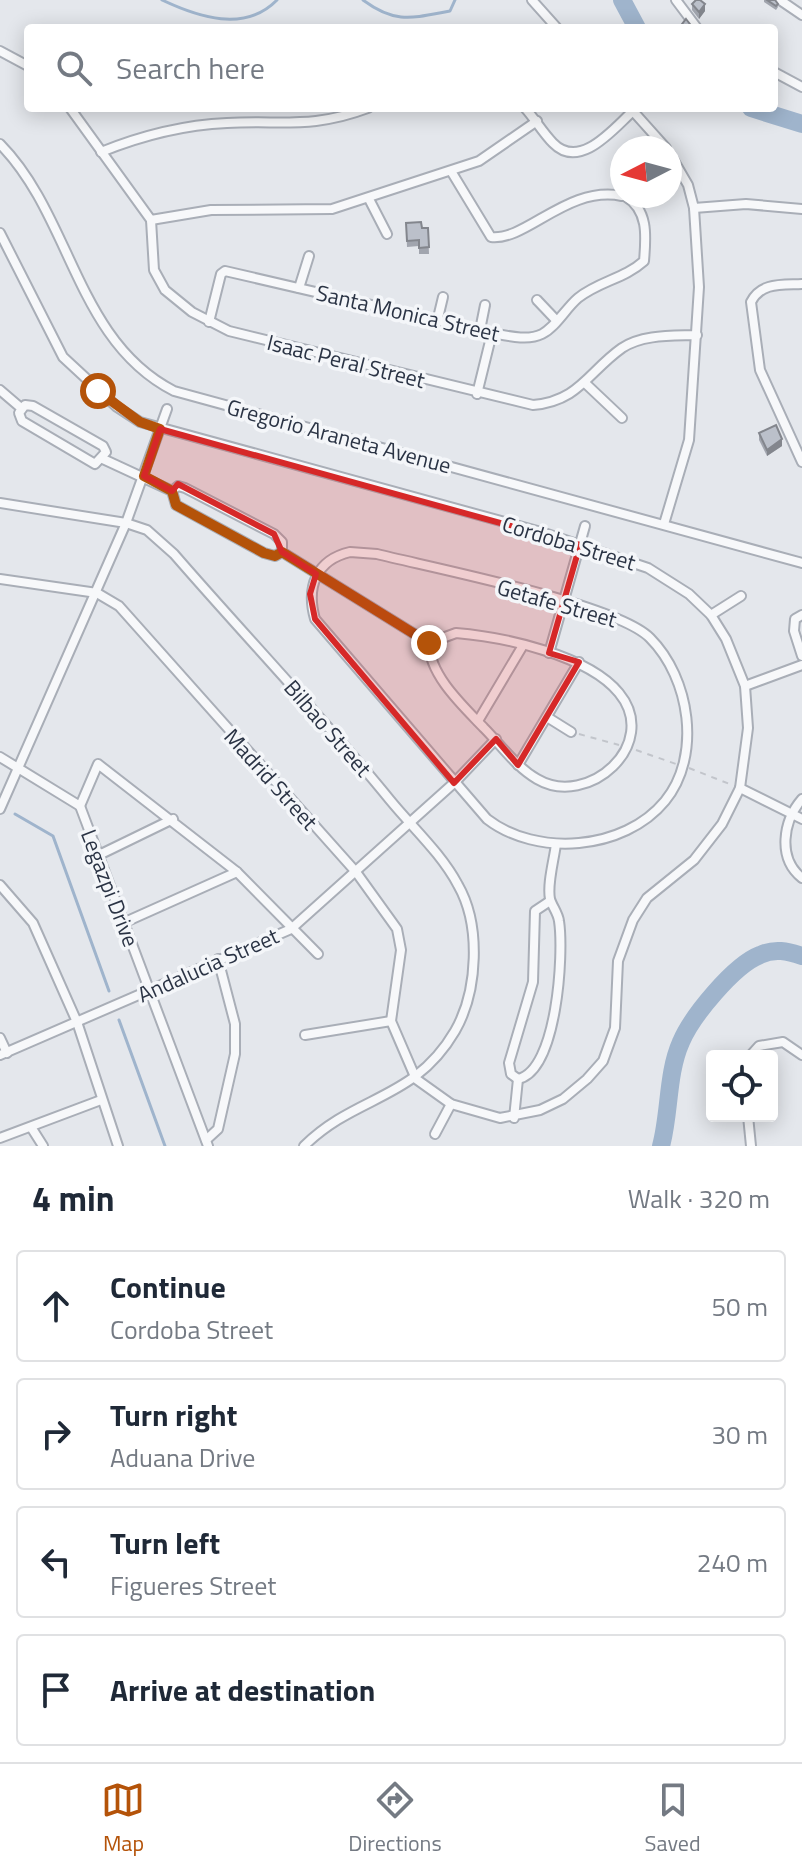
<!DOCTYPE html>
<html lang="en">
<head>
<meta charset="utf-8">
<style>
  body { margin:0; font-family:"Titillium Web",sans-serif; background:#f2f2f3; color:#1f2937 }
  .controls { position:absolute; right:24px; bottom:24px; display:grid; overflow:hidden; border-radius:8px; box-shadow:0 4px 20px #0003 }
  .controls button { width:72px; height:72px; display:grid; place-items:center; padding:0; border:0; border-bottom:2px solid #e0e1e3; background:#fff; color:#1f2937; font:40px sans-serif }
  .compass { position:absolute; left:610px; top:136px; width:72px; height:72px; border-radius:50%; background:#fff; box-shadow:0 4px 20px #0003; rotate:264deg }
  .stop { position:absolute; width:24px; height:24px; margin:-18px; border:6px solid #b45309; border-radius:50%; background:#fff }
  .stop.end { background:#b45309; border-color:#fff; box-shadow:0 2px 8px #0008 }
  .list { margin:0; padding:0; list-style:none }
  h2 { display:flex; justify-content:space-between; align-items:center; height:104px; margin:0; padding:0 32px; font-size:34px }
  h2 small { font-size:26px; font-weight:400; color:#747a83 }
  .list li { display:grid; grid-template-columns:52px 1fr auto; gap:24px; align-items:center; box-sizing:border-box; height:112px; margin:0 16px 16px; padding:0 16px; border:2px solid #e0e1e3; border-radius:8px }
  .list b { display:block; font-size:30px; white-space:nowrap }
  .list p { margin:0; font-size:26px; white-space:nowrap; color:#747a83 }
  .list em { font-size:26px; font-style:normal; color:#747a83 }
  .icon { flex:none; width:44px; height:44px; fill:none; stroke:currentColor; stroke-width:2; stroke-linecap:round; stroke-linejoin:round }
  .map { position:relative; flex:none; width:802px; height:1146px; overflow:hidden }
  .search { position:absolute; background:#fff; box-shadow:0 4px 20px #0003; left:24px; right:24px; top:24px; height:88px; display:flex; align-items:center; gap:20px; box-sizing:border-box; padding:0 28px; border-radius:8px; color:#747a83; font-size:30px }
  .sheet { height:616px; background:#fff }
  nav { display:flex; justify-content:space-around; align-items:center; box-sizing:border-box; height:112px; border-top:2px solid #e0e1e3; background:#fff; font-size:22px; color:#747a83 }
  nav a { display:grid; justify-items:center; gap:4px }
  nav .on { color:#b45309 }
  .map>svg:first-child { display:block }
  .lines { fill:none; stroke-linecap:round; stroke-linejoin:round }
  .stream { stroke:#9fb4cc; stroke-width:3 }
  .river { stroke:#9fb4cc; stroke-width:18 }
  .street-casing { stroke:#a9aeb7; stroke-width:12 }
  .path { stroke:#c2c5cb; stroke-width:2; stroke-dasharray:6 6; stroke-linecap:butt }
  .street { stroke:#f7f8fa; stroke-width:8 }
  .wall { fill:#a1a5ae }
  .shaded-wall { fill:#83868d }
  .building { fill:#bbc0ca; stroke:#83868d; stroke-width:2 }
  .route { stroke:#b45309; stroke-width:10 }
  .marked { fill:#d62828; fill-opacity:0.2; stroke:#d62828; stroke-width:6; stroke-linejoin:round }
  .labels { text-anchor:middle; stroke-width:7; stroke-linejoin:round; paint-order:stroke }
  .street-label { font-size:22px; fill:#2b3445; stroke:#f4f6f9 }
</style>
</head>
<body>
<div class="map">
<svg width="802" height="1146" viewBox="0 0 802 1146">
  <rect width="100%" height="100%" fill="#e4e7ec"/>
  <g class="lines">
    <!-- stream -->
    <g class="stream">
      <path d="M162,0c36,17 83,33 115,0"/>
      <path d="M363,0c32,24 49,18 87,11l5,-11"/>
      <path d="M15,814l38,22 56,155"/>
      <path d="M119,1020l46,126"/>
    </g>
    <!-- river -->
    <g class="river">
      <path d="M622,0l15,28"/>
      <path d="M751,108l51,16"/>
      <path d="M661,1146c9,-33 6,-73 20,-104 11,-26 53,-77 79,-87 14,-7 28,-4 42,1"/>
    </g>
    <defs>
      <g id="street">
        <path d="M532,0l25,28"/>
        <path d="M676,0l21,28"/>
        <path d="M780,0l22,15"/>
        <path d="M0,51l28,15"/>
        <path d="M774,72l28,15"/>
        <path d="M70,108l81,112 3,50 11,20 27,22 37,19 304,74c46,-4 55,-33 89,-57 21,-14 51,-12 75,-13"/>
        <path d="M525,108c10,11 18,25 28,35 27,28 61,-15 80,-32"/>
        <path d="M632,110l34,38"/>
        <path d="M0,144c72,73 76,197 174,247l628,172"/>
        <path d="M101,152c42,-17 81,-27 126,-29 56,-3 85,6 141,-15"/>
        <path d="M451,171l40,66c36,4 76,-52 131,-41"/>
        <path d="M369,199l18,35"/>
        <path d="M694,208l52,-4 56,5"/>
        <path d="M151,220l60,-10 121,-1 147,-48 58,-40"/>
        <path d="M0,233l63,124 54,50 23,15 401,110 107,36 41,26 22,21 15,24 19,47 3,42 -8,60 -18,36 -28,36 -47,38 -14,22 -15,41 -3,67 -12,33 -16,18 -24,20 -23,11 -40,8 -49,-14 -35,-25 -25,-58 10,-71 -4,-21 -41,-57 -237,-266 -22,-13 -97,-14"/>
        <path d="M802,284c-20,1 -41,-2 -51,18l9,68 42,92"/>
        <path d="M299,288l10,-32"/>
        <path d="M537,300l18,19"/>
        <path d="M209,322l12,-48 4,-3 267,62c16,3 36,8 50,1 14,-7 24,-26 36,-36 21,-17 46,-19 66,-37 2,-24 5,-51 -19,-65"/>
        <path d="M437,322l6,-25"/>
        <path d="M480,330l5,-25"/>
        <path d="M585,383l37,35"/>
        <path d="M0,390l21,18"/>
        <path d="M477,394l15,-61"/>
        <path d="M25,405l8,1 70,40 3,6 -11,12 -73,-43 -3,-8z"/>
        <path d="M103,459l69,32"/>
        <path d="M172,491l6,-5 7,2 89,46 8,8v10l147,91"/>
        <path d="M172,491l4,14 88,48 11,3 7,-4"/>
        <path d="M0,503l126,20 21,7 27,24c71,82 147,161 216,246 22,27 51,53 68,85 23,40 20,106 -3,146 -41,70 -98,63 -151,115"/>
        <path d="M664,524l25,-84 10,-153 -5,-79 -6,-23 -18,-31"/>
        <path d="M350,552l27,2c56,14 240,50 273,84 40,40 52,118 15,163 -41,50 -129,56 -178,18l-172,-200c-9,-32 1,-59 35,-67z"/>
        <path d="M711,615l30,-19"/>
        <path d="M802,615l-7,4 -1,12 8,25"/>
        <path d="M456,633c48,4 132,22 163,60 42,51 -31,116 -82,86 -21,-12 -36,-34 -53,-51 -21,-22 -55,-53 -55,-85z"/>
        <path d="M549,653l36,-127"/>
        <path d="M745,686l57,-21"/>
        <path d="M547,717l24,15"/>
        <path d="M478,721l44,-74"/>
        <path d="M0,757l80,49 128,340"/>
        <path d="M518,765l61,-103"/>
        <path d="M740,788l62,31"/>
        <path d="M802,799c-19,22 -25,59 0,79"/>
        <path d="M80,806l18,-42 139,108 81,82"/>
        <path d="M0,809l126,-286 41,-114"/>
        <path d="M99,855l74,-36"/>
        <path d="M0,885l33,38 44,99 41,124"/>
        <path d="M123,923l114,-51"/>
        <path d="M305,1035l86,-14"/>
        <path d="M0,1038l7,15"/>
        <path d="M0,1055l291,-126 163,-146 42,-44"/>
        <path d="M750,1056l9,-10 24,-4 19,13"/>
        <path d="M518,1079c39,-8 46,-125 41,-158 -1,-8 -7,-15 -9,-22 -3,-15 4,-39 6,-55"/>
        <path d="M518,1079l-7,-5 -2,-11 24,-81 2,-71 15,-10"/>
        <path d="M748,1116l3,30"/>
        <path d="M514,1118l4,-39"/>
        <path d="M31,1127l12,19"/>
        <path d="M435,1134l16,-30"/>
        <path d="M0,1138l101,-38"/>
        <path d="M206,1140l12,-11 17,-75v-30l-17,-65"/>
      </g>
    </defs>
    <!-- street casing -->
    <use href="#street" class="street-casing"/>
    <!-- path -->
    <g class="path">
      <path d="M579,734l40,11"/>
      <path d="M636,750l40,14"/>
      <path d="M689,768l43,17"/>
    </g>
    <!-- street -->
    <use href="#street" class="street"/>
  </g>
  <!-- wall -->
  <g class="wall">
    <path d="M764,0h11l3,7 -2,3 -12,-8z"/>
    <path d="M692,4l13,7 -6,8 -7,-9z"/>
    <path d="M406,223l16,5h6l1,26h-10v-8l-12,1z"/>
    <path d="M759,433l23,13 -15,10 -8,-16z"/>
  </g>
  <!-- shaded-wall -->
  <g class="shaded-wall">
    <path d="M705,4v7l-6,8v-7z"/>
    <path d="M782,439v7l-15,10v-6z"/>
  </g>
  <!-- building -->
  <g class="building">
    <path d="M696,0h4l5,4 -6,8 -7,-8z"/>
    <path d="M767,0h8l3,4 -2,2z"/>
    <path d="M686,19l7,9h-14z"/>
    <path d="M421,222l1,6h6l1,19 -10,1v-8l-12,1 -1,-18z"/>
    <path d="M776,425l6,14 -15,11 -8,-17z"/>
  </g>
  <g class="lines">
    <!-- route -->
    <path class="route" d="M98,391l42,31 20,7 -16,47 28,15 4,14 88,48 11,3 7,-4 147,91"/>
  </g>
  <!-- marked area -->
  <path class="marked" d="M160,429l420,116 -31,108 30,9 -61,103 -22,-26 -42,44 -139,-164 -5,-25 6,-20 -34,-22 -8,-18 -96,-50 -6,7 -28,-15z"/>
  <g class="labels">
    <!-- street labels -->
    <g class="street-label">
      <text transform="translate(408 313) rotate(13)" y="8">Santa Monica Street</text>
      <text transform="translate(346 361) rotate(14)" y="8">Isaac Peral Street</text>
      <text transform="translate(339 436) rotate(15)" y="8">Gregorio Araneta Avenue</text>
      <text transform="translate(569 543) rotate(17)" y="8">Cordoba Street</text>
      <text transform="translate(557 603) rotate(16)" y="8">Getafe Street</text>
      <text transform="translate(328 728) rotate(49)" y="8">Bilbao Street</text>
      <text transform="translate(271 779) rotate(48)" y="8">Madrid Street</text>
      <text transform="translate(110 888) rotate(69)" y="8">Legazpi Drive</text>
      <text transform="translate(208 965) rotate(-24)" y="8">Andalucia Street</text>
    </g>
  </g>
</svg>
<div class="controls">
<button><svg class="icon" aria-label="locate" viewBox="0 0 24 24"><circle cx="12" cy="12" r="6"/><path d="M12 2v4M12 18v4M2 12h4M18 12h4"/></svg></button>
</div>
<svg class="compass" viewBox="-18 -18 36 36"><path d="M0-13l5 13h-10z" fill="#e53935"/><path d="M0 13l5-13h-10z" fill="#747a83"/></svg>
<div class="stop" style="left:98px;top:391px"></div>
<div class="stop end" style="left:429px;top:643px"></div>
<div class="search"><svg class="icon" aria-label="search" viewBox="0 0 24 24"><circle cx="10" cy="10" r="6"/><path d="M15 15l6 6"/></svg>Search here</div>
</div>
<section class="sheet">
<h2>4 min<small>Walk · 320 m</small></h2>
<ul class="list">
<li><svg class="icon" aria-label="ahead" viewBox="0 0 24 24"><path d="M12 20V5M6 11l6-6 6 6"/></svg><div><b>Continue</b><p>Cordoba Street</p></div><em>50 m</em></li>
<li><svg class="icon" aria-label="right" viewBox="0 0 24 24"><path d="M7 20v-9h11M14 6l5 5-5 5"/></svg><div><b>Turn right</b><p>Aduana Drive</p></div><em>30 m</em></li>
<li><svg class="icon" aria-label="left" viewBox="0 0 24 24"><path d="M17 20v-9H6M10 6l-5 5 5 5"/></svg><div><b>Turn left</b><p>Figueres Street</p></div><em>240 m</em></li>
<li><svg class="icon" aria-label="arrive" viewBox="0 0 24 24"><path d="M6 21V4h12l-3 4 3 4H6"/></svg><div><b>Arrive at destination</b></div></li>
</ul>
</section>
<nav>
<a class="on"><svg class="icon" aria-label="map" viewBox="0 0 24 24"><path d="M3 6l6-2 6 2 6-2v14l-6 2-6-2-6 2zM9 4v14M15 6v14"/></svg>Map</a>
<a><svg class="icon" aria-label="directions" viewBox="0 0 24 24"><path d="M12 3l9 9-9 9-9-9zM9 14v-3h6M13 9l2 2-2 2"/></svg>Directions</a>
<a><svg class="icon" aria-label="saved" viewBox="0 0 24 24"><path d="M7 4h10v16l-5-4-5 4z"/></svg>Saved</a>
</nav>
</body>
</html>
